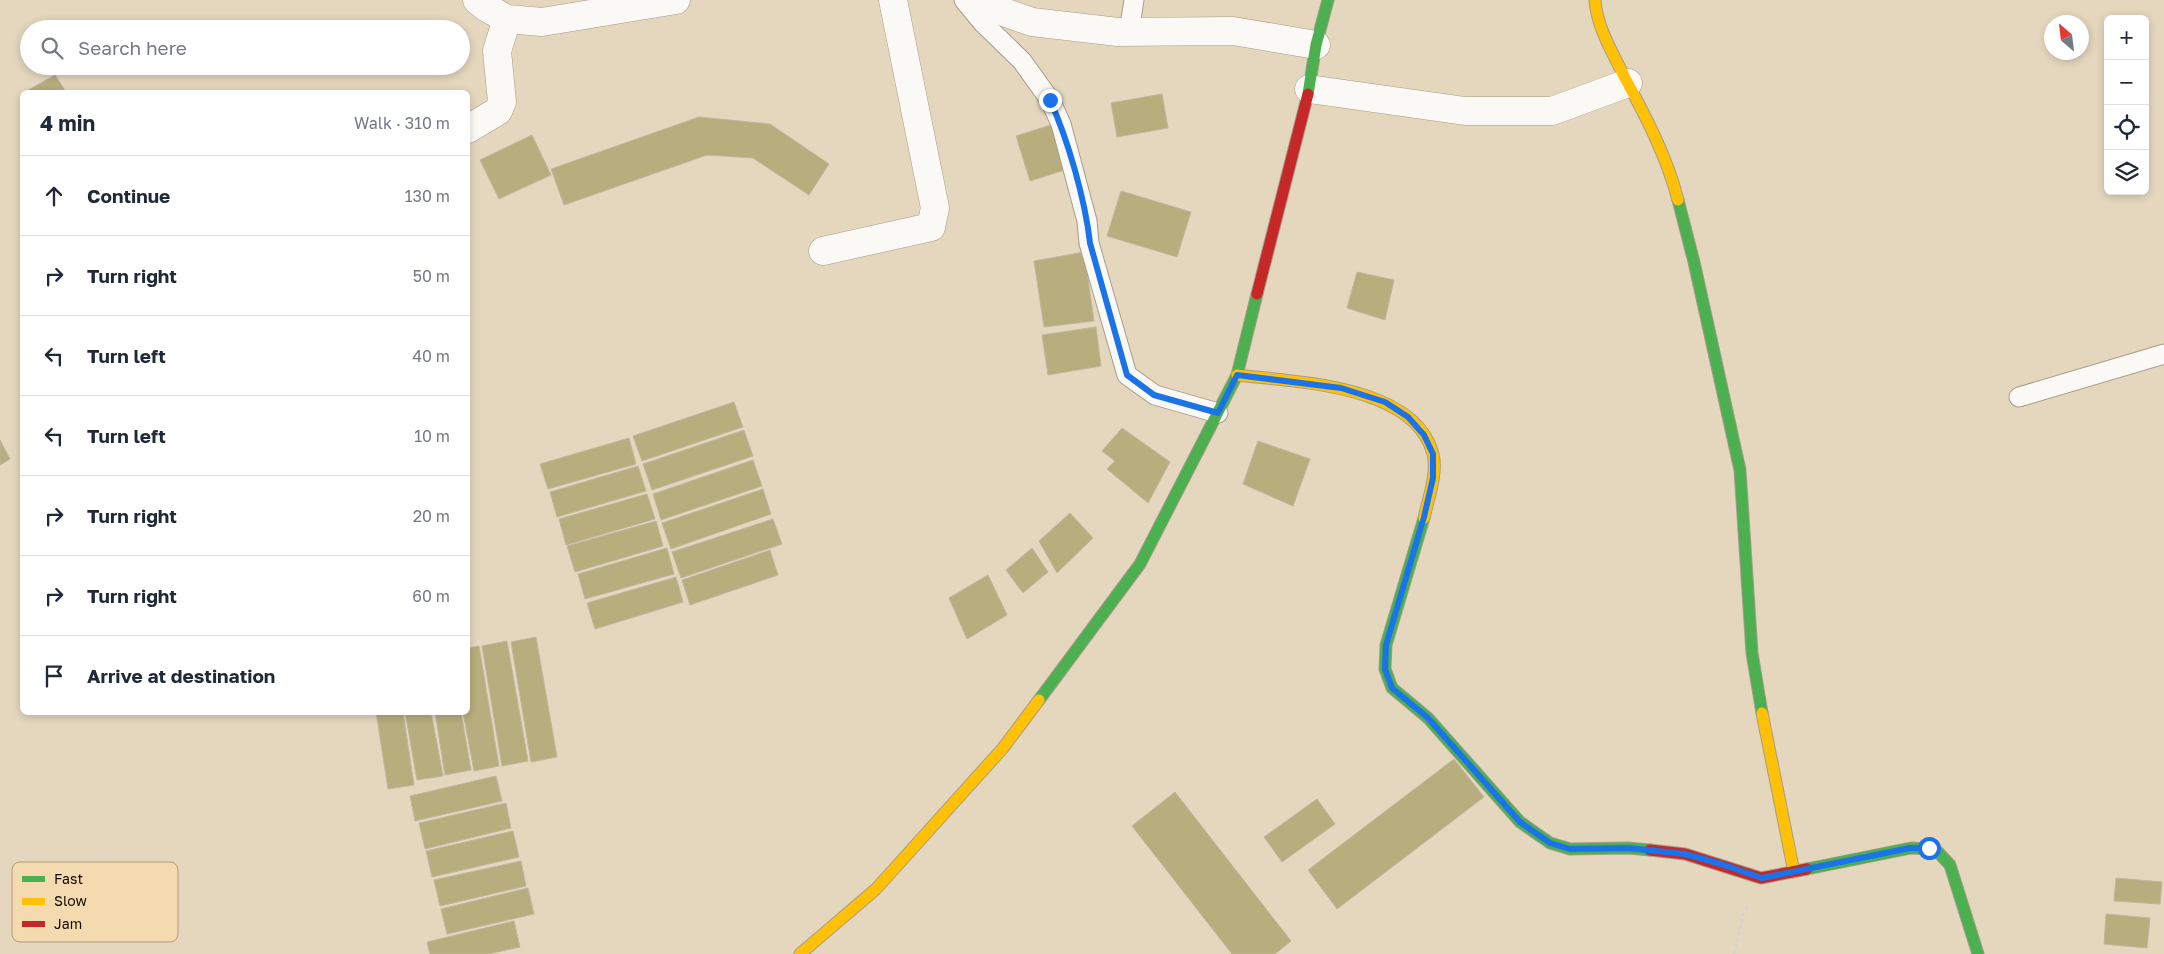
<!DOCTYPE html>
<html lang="en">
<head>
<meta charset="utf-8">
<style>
  body { margin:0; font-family:"Golos Text",sans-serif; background:#f6f6f7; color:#1f2937 }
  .controls { position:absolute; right:15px; top:15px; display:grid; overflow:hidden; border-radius:8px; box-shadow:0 2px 8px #0003 }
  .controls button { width:45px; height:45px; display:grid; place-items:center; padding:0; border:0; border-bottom:1px solid #e0e1e3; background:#fff; color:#1f2937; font:25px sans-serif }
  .compass { position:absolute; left:2044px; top:15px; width:45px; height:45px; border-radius:50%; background:#fff; box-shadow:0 2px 8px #0003; rotate:332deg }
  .stop { position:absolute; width:15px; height:15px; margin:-11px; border:4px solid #1a73e8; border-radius:50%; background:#fff }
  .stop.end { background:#1a73e8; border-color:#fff; box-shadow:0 1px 5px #0008 }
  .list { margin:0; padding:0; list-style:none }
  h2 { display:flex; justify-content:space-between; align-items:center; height:65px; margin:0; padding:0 20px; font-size:21px }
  h2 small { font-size:16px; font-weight:400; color:#747a83 }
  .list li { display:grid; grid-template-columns:32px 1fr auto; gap:15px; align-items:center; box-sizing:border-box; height:80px; padding:0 20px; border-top:1px solid #e0e1e3 }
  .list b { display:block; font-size:19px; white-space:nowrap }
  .list em { font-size:16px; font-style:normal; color:#747a83 }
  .icon { flex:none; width:28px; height:28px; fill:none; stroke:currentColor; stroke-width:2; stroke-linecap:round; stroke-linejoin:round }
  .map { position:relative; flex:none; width:2164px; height:954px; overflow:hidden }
  .search { position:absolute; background:#fff; box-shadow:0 2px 8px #0003; left:20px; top:20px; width:450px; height:55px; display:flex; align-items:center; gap:12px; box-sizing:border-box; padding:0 18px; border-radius:28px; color:#747a83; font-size:19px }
  .panel { position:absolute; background:#fff; box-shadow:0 2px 8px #0003; left:20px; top:90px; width:450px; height:625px; border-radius:8px }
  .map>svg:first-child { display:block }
  .building { fill:#b7ad7d; stroke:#beb7a2 }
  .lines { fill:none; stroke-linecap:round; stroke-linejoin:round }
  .lane-casing { stroke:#a69c89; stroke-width:21 }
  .street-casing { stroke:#a69c89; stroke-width:29 }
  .fast-casing { stroke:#a69c89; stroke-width:13 }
  .slow-casing { stroke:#a69c89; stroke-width:13 }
  .jam-casing { stroke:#a69c89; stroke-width:13 }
  .path { stroke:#d7d3cc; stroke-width:3; stroke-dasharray:4 2.5; stroke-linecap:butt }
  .lane { stroke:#fbf9f5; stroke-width:19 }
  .street { stroke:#fbf9f5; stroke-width:28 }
  .fast { stroke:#4caf50; stroke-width:11 }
  .slow { stroke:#ffc107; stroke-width:11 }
  .jam { stroke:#c62828; stroke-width:11 }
  .route { stroke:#1a73e8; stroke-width:6 }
  .key { fill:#f4dbaf; stroke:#b09c7a; stroke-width:1 }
  .key-label { font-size:14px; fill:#120a00 }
</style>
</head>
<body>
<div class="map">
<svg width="2164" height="954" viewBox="0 0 2164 954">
  <rect width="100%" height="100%" fill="#e5d7be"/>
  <!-- building -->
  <g class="building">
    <path d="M55,75l11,17h-41z"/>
    <path d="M1162,94l6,34 -51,9 -6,-34z"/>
    <path d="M699,117l71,7 59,40 -20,31 -56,-37 -46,-3 -143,50 -13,-36z"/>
    <path d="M1054,124l14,45 -38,12 -14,-45z"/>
    <path d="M532,135l19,40 -52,24 -19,-39z"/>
    <path d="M1121,191l70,21 -14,45 -70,-21z"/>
    <path d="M1084,252l10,69 -50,6 -10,-66z"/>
    <path d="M1357,272l37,8 -9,40 -38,-12z"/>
    <path d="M1096,327l5,39 -53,9 -6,-40z"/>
    <path d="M734,402l9,25 -101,34 -9,-25z"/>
    <path d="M1122,428l48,34 -22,41 -41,-34 8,-8 -13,-10z"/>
    <path d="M744,430l9,26 -101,34 -9,-26z"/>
    <path d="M629,438l7,26 -88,25 -8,-25z"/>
    <path d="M0,440l10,19 -10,6z"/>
    <path d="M1258,441l52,18 -17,47 -50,-22z"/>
    <path d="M753,460l9,26 -101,34 -8,-26z"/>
    <path d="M638,466l8,25 -89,26 -7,-25z"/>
    <path d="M763,489l8,25 -100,35 -9,-26z"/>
    <path d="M647,494l8,25 -89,26 -7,-26z"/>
    <path d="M1070,513l23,25 -36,35 -18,-32z"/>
    <path d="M773,519l9,25 -101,34 -9,-26z"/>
    <path d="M656,521l7,25 -88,26 -8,-26z"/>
    <path d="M667,548l7,26 -89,25 -7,-25z"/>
    <path d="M1032,548l16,24 -25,21 -17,-23z"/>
    <path d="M770,550l8,25 -88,30 -8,-25z"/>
    <path d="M988,575l19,40 -40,24 -18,-41z"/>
    <path d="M676,577l7,25 -88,27 -8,-26z"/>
    <path d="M536,637l21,120 -26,5 -20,-120z"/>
    <path d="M507,641l21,120 -26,5 -20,-120z"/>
    <path d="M479,646l20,120 -25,5 -11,-59h5v-64z"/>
    <path d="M376,712h27l11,73 -26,4z"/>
    <path d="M405,712h26l12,64 -26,4z"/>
    <path d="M435,712h26l10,58 -26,5z"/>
    <path d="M1454,759l30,38 -147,112 -29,-39z"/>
    <path d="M496,776l6,25 -87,20 -5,-25z"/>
    <path d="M1175,792l116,149 -16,13h-43l-100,-128z"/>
    <path d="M1317,799l18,25 -53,38 -18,-25z"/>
    <path d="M506,803l5,25 -86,21 -6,-26z"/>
    <path d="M513,831l6,26 -87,20 -6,-26z"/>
    <path d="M521,861l5,25 -86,20 -6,-26z"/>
    <path d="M2116,878l46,4 -2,22 -46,-3z"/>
    <path d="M528,888l6,26 -87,20 -6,-25z"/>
    <path d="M2106,914l44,4 -3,30 -43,-4z"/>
    <path d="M514,921l6,26 -32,7h-58l-3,-12z"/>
  </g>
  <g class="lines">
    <defs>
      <g id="lane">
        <path d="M964,0l19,23 39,38 28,39 11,24 26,97 2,22 38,132 28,20 63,18"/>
        <path d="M1129,32l5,-32"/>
        <path d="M2019,397l145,-43"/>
      </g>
      <g id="street">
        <path d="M477,0l10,8 20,11 35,3 134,-22"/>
        <path d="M970,0l62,22 86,10 115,-1 83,14"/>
        <path d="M1309,89l156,22h87l76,-28"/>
        <path d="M468,129l30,-18 4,-9 -5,-51 10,-32"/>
        <path d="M823,251l108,-24 4,-19 -42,-208"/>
      </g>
      <g id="fast">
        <path d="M1308,94l8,-49 12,-45"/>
        <path d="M1678,200l16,62 46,208 12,183 10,60"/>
        <path d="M1424,518l-38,127 -1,24 7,19 36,30 92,104 30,21 20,6 58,-1 22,2"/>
        <path d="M1039,700l101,-136 97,-189 20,-81"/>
        <path d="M1807,869l104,-21 18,1 9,3 12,13 28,89"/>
      </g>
      <g id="slow">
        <path d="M1595,0c2,28 18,53 30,78 21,39 42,79 53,122"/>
        <path d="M1237,375c57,7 178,9 196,79 5,19 -5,45 -9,64"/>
        <path d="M1762,713l32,159"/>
        <path d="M800,954l76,-65 127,-141 36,-48"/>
      </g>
      <g id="jam">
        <path d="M1257,294l51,-200"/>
        <path d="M1650,850l35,4 76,24 46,-9"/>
      </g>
    </defs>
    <!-- lane casing -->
    <use href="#lane" class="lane-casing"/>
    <!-- street casing -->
    <use href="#street" class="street-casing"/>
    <!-- fast casing -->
    <use href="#fast" class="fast-casing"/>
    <!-- slow casing -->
    <use href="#slow" class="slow-casing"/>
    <!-- jam casing -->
    <use href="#jam" class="jam-casing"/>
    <!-- path -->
    <path class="path" d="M1734,954l9,-39 5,-9"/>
    <!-- lane -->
    <use href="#lane" class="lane"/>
    <!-- street -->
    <use href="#street" class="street"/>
    <!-- fast -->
    <use href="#fast" class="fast"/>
    <!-- slow -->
    <use href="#slow" class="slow"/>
    <!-- jam -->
    <use href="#jam" class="jam"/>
  </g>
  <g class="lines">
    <!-- route -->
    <path class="route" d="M1050,100c18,40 35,99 40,143l37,132 27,20 64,18 19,-38 104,13 44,14 23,15 16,18 9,19v24l-9,39 -38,128 -1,24 7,19 36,30 92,104 30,21 20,6 58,-1 57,6 36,10 41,14 148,-30h19"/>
  </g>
  <!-- legend -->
  <rect x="12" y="862" width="166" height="80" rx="8" class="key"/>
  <rect x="22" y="876" width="23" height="6" fill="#4caf50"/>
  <rect x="22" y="898" width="23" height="7" fill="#ffc107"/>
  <rect x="22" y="921" width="23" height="6" fill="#c62828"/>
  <g class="key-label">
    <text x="54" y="884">Fast</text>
    <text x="54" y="906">Slow</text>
    <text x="54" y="929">Jam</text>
  </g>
</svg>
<div class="controls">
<button>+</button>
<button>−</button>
<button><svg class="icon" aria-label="locate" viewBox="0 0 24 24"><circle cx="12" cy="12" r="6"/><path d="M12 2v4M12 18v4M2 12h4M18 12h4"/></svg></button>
<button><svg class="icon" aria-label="layers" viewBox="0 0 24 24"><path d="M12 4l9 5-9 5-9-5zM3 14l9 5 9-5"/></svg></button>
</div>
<svg class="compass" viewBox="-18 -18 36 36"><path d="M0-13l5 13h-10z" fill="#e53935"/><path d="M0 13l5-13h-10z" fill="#747a83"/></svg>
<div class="stop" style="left:1929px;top:848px"></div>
<div class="stop end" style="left:1050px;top:100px"></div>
<div class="search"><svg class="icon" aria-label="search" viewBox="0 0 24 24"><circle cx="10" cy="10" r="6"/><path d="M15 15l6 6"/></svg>Search here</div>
<section class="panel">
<h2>4 min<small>Walk · 310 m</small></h2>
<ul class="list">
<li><svg class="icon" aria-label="ahead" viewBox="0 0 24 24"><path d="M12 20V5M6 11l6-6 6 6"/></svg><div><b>Continue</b></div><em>130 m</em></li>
<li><svg class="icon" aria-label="right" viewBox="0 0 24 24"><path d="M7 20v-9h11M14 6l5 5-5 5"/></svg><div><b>Turn right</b></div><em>50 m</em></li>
<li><svg class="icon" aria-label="left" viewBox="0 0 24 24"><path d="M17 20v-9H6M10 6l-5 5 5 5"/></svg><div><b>Turn left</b></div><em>40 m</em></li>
<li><svg class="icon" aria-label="left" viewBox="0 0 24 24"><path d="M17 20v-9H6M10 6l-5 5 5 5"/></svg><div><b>Turn left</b></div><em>10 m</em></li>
<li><svg class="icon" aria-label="right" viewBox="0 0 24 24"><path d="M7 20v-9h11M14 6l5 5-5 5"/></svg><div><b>Turn right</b></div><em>20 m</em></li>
<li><svg class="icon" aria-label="right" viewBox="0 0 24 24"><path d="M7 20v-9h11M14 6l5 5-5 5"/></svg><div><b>Turn right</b></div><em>60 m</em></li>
<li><svg class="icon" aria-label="arrive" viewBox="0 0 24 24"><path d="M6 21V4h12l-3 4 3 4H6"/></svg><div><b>Arrive at destination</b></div></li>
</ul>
</section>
</div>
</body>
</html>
